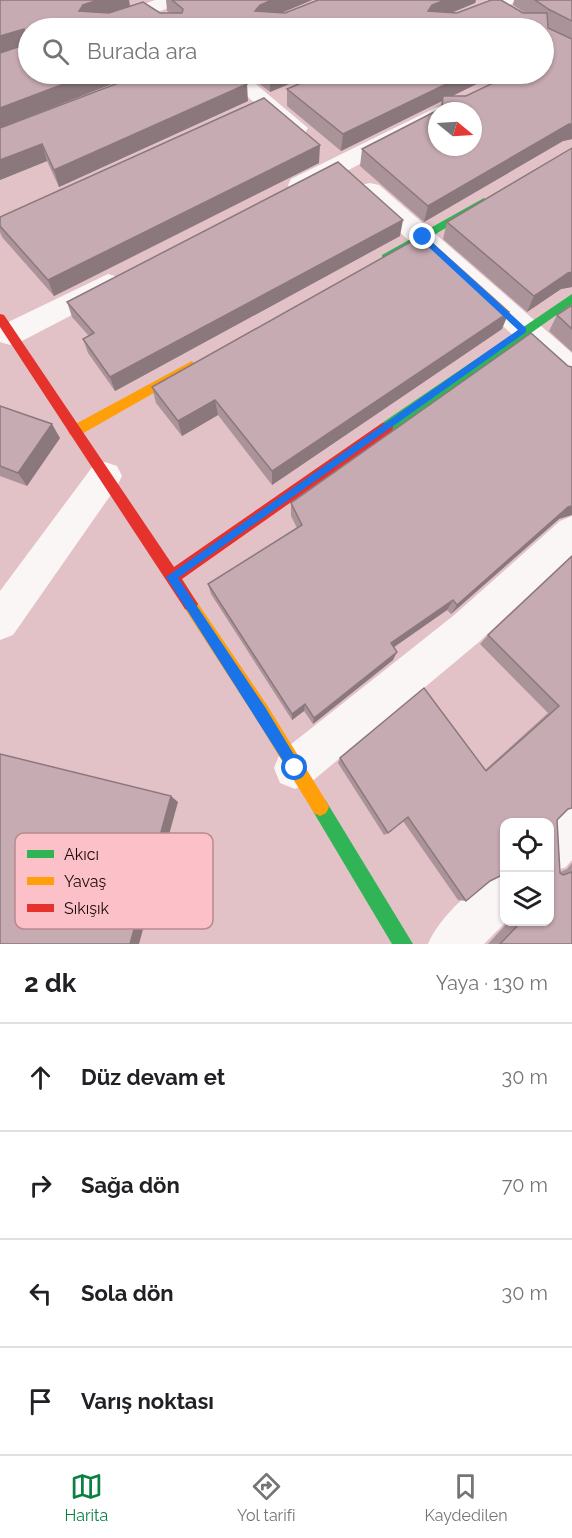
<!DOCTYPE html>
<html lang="tr">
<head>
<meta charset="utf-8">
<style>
  body { margin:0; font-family:Raleway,sans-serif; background:#f2f2f2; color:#202124 }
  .controls { position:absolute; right:18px; bottom:18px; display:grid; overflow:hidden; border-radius:12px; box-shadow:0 2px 4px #0004 }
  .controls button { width:54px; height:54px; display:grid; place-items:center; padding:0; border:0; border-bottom:2px solid #e0e0e0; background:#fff; color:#202124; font:30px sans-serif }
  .compass { position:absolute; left:428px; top:102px; width:54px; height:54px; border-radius:50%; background:#fff; box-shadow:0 2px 4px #0004; rotate:108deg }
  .stop { position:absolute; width:18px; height:18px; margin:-14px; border:4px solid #1a73e8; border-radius:50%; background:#fff }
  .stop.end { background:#1a73e8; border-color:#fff; box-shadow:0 2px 6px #0008 }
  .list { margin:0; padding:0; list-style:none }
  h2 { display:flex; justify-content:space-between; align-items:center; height:78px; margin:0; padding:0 24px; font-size:26px }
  h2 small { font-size:20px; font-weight:400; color:#757577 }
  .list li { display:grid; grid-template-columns:39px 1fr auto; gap:18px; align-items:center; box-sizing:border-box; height:108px; padding:0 24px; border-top:2px solid #e0e0e0 }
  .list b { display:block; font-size:22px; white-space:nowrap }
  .list em { font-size:20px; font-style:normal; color:#757577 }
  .icon { flex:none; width:33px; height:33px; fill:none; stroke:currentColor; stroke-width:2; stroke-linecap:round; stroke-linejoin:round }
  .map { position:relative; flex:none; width:572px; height:944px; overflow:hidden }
  .search { position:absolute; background:#fff; box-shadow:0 2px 4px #0004; left:18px; right:18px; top:18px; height:66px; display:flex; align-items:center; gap:15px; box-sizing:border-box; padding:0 21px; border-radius:33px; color:#757577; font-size:22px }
  .sheet { height:510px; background:#fff }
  nav { display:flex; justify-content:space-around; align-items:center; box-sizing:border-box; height:84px; border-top:2px solid #e0e0e0; background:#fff; font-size:16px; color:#757577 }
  nav a { display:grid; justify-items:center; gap:3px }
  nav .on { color:#0b8043 }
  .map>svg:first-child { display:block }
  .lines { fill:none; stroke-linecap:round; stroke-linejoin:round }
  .street { fill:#fbf6f6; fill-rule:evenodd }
  .fast { fill:#30b455; fill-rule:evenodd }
  .slow { fill:#ff9f0a; fill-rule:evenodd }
  .jam { fill:#e5322d; fill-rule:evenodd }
  .wall { fill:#ab939a }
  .shaded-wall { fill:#8b787d }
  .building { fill:#c7abb3; stroke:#8b787d; stroke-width:1.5; fill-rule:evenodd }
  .route { fill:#1a73e8 }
  .key { fill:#fcc1c8; stroke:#b88a8f; stroke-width:1.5 }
  .key-label { font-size:16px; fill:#1b080b }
</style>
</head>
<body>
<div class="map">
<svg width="572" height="944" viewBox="0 0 572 944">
  <rect width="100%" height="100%" fill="#e2c2c6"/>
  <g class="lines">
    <!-- street -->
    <g class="street">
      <path d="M155,0h28l-3,4 -68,24h-27l3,-4z"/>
      <path d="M488,0h27l-3,4 -59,24h-26l3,-4z"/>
      <path d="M222,74h22l64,54 -3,5h-16z"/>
      <path d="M437,107l9,4h-9v12l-128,68 -9,2 -9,-2 -3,-6 3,-6z"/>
      <path d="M370,183l9,2 193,168v30l-11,-4 -200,-182 -3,-6 3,-6z"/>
      <path d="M108,274l10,3 4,7 -4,7 -98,51 -10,3 -10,-3v-16z"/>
      <path d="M105,462l12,4 5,10 -5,10 -104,149 -13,5v-49l93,-125z"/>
      <path d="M572,516v39l-93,87 -169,141 -15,6 -15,-6 -6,-15 6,-15 173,-137 107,-95z"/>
      <path d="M572,807v53l-6,7 -16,6 -2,-51 9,-8z"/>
      <path d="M504,870v51h3l-23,23h-56c11,-27 49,-62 76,-74z"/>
    </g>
    <!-- fast -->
    <g class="fast">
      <path d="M484,198l5,3 -1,2 -98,58h-8v-6z"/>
      <path d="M572,294v10l-180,127h-10l-1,-4 1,-4z"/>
      <path d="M320,798l6,3 87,143h-21l-78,-131 -3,-6 3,-6z"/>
    </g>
    <!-- slow -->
    <g class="slow">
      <path d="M192,361l6,5 -2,3 -116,66h-10l-2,-4 2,-4z"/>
      <path d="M190,597l5,2 72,106 59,96 3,6 -3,6 -6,3 -6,-3 -59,-96 -70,-108 -3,-5 3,-5z"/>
    </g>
    <!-- jam -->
    <path class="jam" d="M0,314l4,1 170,252 208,-144h10l1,4 -1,4 -210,148 16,25 -3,5 -5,2 -5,-2 -185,-282z"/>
  </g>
  <!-- wall -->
  <g class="wall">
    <path d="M0,0l130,6 30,7h10l-3,-2 -1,-11h146l-31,13h4l33,-13h158l-1,3 -24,10h74l-12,-8 1,-5h58v139l-9,2 -139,81 -64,-56 2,-17 78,-40 2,-8 -101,50 -54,-45v-17l35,-15h175l-45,22h14l77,-22v-46h-515l109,46 -123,49 234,-22 -189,86 -12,-26 -47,19z"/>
    <path d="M247,74h66l-43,18z"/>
    <path d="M572,148v139l-11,2 -34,23 -84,-73 4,-17z"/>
    <path d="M319,163l-265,133 -52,-59 -2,-5v-15z"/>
    <path d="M400,236l-285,155 -27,-38 -5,-14 6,-3 -17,-19 -5,-15z"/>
    <path d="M572,305v47l-23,-21 8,-16z"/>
    <path d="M502,329l-230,156 -54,-70 -36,21 -26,-33 -4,-16z"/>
    <path d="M568,366l-9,153 -108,95 -4,-4 -53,37 -1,13 -80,64 -9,-13 -12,9 -81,-126 -3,-10 89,-56 -6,-12v-13z"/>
    <path d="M0,406l60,32 -33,48 -27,-10z"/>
    <path d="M572,556l-4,253 -11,11 3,52 7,-3 5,-6v81h-84l21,-23h40v-99l-59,59 -24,20 -8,-1 -55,-79 -15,12 -4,2 -46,-72 2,-5 145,12 63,-57 -68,-69 8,-9z"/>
  </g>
  <!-- shaded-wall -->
  <g class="shaded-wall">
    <path d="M98,0h31l1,6 -47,22 -4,-17 4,-6z"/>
    <path d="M272,0h40l-52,22 -5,-11 5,-6z"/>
    <path d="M445,0h31l-1,3 -46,19 -1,-11 4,-6z"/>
    <path d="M24,29l4,15 -28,11v-19z"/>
    <path d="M90,74h47l-137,54v-20z"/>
    <path d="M274,74h39l-43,18v-17z"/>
    <path d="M467,74h30l-55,27 1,-5 -1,5 -101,50 2,-17z"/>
    <path d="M247,84l1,17 -189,86 -5,-17z"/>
    <path d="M569,124h3v15l-9,2 -139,81 4,-16z"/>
    <path d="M42,144l5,17 -47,19v-20z"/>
    <path d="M320,145l-1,18 -265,133 -6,-16z"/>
    <path d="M403,220l-3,16 -285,155 -5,-14z"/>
    <path d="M572,272v15l-11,2 -34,23 7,-16 34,-23z"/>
    <path d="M509,312l-7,17 -230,156v-14z"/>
    <path d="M215,400l3,15 -36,21 -4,-15z"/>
    <path d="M52,424l8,14 -33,48 -9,-13z"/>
    <path d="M572,506v9l-13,4 -108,95 6,-9 111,-98z"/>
    <path d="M453,600l-6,10 -60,42 4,-9z"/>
    <path d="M397,652l-4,8 -80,64 1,-6z"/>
    <path d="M305,704l-1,7 -12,9v-6z"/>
    <path d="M171,796l7,6 -39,142h-9z"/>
  </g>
  <!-- building -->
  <g class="building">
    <path d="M0,0h98l-15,5 -4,6 30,2 34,-11 17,11h22l1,-4 -11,-9h100l-12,5 -5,6 30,2 33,-13h127l-13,5 -4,6 29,2 34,-13h10l22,13h24l1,15 24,11v85h-3l-141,82 -66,-57 80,-41 1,-12h23l46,-22h31v-46h-515v46h62l-90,34v-55l24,-8v-16l-24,7zM437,111h36v36h-36z"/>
    <path d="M535,0h37v21l-22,-11z"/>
    <path d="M142,74h93l12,10 -193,86 -12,-26 -42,16v-32z"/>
    <path d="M322,74h145l-124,60 -56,-45z"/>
    <path d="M264,98l56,47 -272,135 -48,-54v-9z"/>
    <path d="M572,148v124l-4,1 -34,23 -87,-74z"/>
    <path d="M338,162l65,58 -293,157 -27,-38 11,-6 -27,-31z"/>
    <path d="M423,235l86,77 -237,159 -57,-71 -37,21 -26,-34z"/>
    <path d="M572,305v24l-15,-14z"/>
    <path d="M531,333l37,33 4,1v139l-4,1 -111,98 -4,-5 -62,43 6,9 -83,66 -9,-14 -13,10 -84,-130 94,-59 -11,-22z"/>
    <path d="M0,406l52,18 -34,49 -18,-7z"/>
    <path d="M572,556v252l-4,1 -11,11 3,53 3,2 9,-3v72h-72l20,-21 -2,-2h31v-99h-45v52l-14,7 -24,20 -58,-84 -20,16 -48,-75 84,-70 62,83 73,-65 -71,-71z"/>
    <path d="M0,754l171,42 -41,148h-130z"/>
  </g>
  <!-- route -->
  <path class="route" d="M420,236h5l101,92v4l-348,246 87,129 34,56 2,5 -6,6 -5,-2 -124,-195 352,-247 -98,-91z"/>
  <!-- legend -->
  <rect x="15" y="833" width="198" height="96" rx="9" class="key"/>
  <rect x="27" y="850" width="27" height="8" fill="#30b455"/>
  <rect x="27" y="877" width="27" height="8" fill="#ff9f0a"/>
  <rect x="27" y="904" width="27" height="8" fill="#e5322d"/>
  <g class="key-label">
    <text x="64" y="860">Akıcı</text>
    <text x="64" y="887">Yavaş</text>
    <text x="64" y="914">Sıkışık</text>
  </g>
</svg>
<div class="controls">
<button><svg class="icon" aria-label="locate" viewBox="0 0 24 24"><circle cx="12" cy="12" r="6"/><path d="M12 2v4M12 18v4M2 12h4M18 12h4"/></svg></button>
<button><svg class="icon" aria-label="layers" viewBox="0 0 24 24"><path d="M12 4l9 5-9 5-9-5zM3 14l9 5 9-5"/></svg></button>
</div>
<svg class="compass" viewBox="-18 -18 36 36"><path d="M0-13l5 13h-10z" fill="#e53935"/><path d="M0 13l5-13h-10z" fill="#757577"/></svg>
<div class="stop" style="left:295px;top:768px"></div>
<div class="stop end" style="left:423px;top:237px"></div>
<div class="search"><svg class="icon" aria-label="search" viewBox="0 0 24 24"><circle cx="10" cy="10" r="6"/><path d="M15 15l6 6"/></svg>Burada ara</div>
</div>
<section class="sheet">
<h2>2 dk<small>Yaya · 130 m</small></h2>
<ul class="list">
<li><svg class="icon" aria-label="ahead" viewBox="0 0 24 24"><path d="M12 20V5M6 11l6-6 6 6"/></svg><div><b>Düz devam et</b></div><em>30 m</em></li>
<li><svg class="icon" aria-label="right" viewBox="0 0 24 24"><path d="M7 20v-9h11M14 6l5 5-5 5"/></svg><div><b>Sağa dön</b></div><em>70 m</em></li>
<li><svg class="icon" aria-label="left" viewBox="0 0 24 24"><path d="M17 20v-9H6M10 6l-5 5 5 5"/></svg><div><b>Sola dön</b></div><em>30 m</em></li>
<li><svg class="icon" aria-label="arrive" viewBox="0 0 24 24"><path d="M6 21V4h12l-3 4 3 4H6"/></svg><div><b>Varış noktası</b></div></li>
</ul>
</section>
<nav>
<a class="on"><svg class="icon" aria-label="map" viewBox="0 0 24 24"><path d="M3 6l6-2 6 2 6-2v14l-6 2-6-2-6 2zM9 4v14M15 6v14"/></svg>Harita</a>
<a><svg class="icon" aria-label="directions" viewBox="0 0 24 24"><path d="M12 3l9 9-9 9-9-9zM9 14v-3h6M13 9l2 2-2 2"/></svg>Yol tarifi</a>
<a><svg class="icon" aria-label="saved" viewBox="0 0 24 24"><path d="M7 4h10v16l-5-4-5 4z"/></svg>Kaydedilen</a>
</nav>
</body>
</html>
